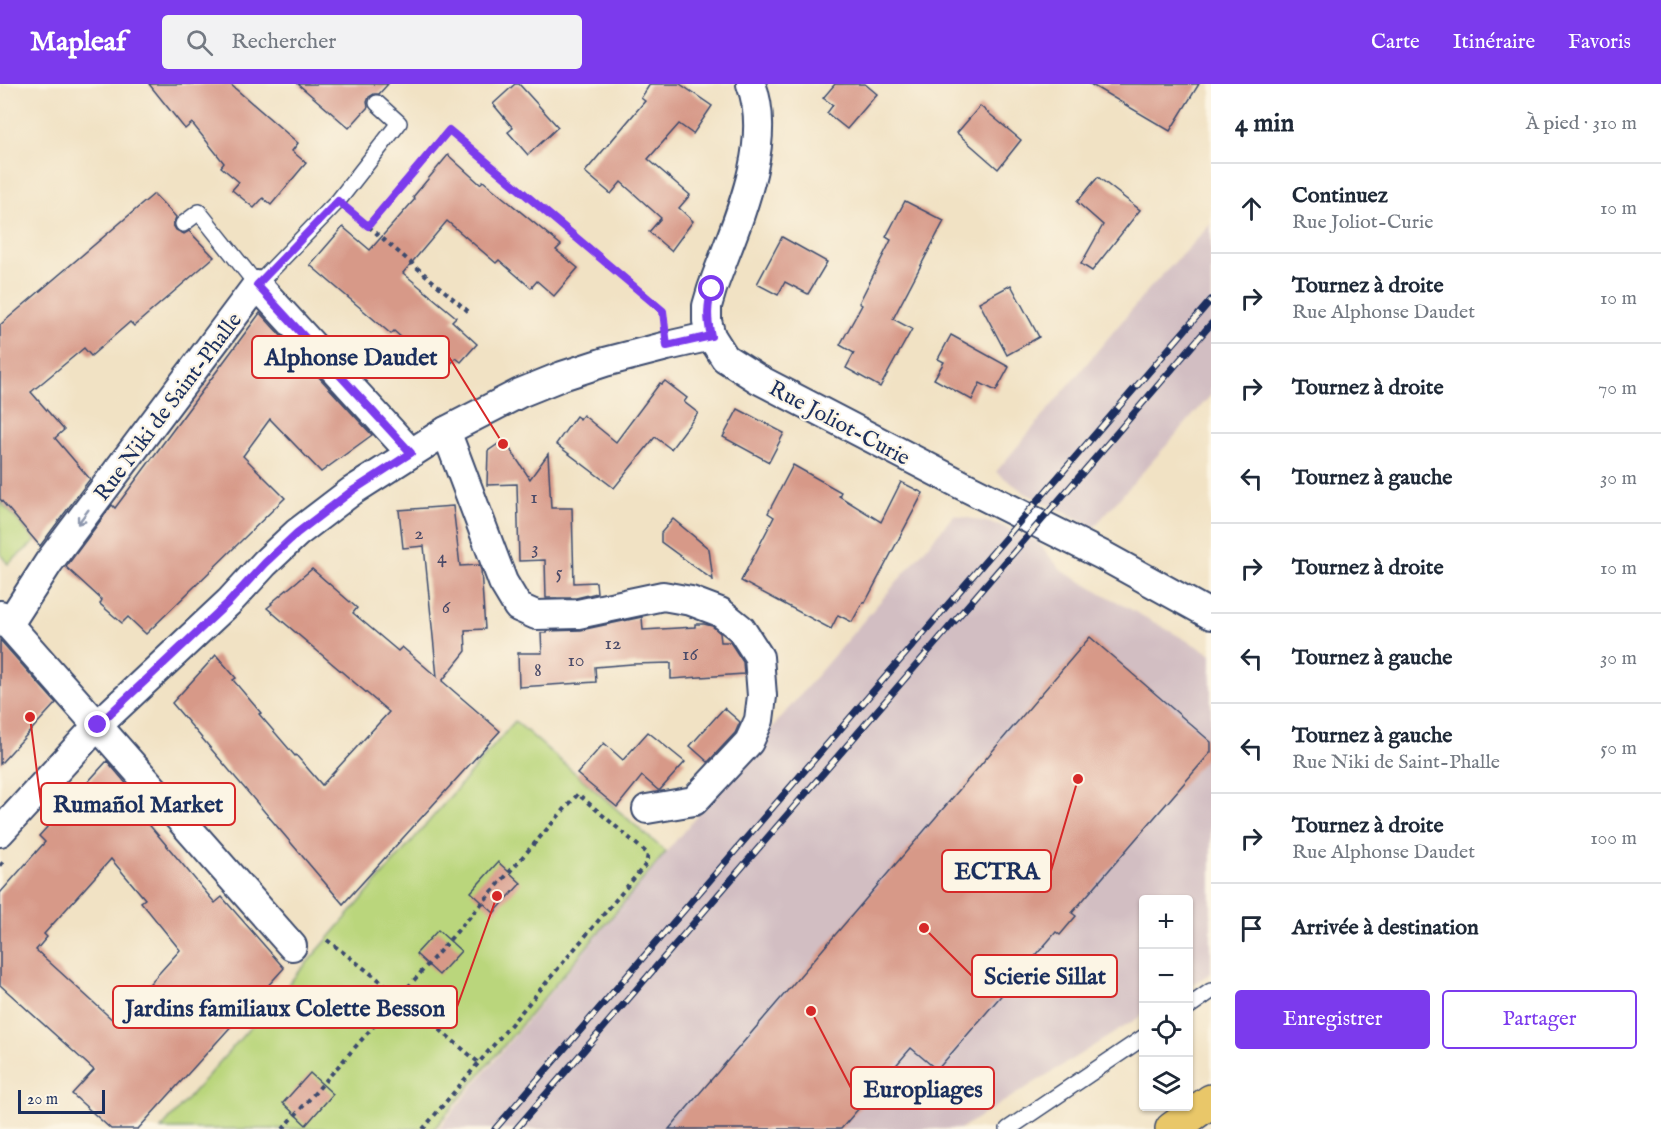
<!DOCTYPE html>
<html lang="fr">
<head>
<meta charset="utf-8">
<style>
  body { margin:0; font-family:"IM FELL English",serif; background:#f2f2f3; color:#1f2937 }
  .controls { position:absolute; right:18px; bottom:18px; display:grid; overflow:hidden; border-radius:6px; box-shadow:0 2px 4px #0004 }
  .controls button { width:54px; height:54px; display:grid; place-items:center; padding:0; border:0; border-bottom:2px solid #e0e1e3; background:#fff; color:#1f2937; font:30px sans-serif }
  .scale { position:absolute; left:18px; bottom:15px; width:87px; box-sizing:border-box; padding-left:6px; border:3px solid #1b2f5e; border-top:0; font-size:16px; line-height:21px; white-space:nowrap; color:#1b2f5e; -webkit-text-stroke:4px #fcf5e5; paint-order:stroke }
  .stop { position:absolute; width:18px; height:18px; margin:-14px; border:4px solid #7c3aed; border-radius:50%; background:#fff }
  .stop.end { background:#7c3aed; border-color:#fff; box-shadow:0 2px 6px #0008 }
  .list { margin:0; padding:0; list-style:none }
  h2 { display:flex; justify-content:space-between; align-items:center; height:78px; margin:0; padding:0 24px; font-size:26px }
  h2 small { font-size:20px; font-weight:400; color:#747a83 }
  .list li { display:grid; grid-template-columns:39px 1fr auto; gap:18px; align-items:center; box-sizing:border-box; height:90px; padding:0 24px; border-top:2px solid #e0e1e3 }
  .list b { display:block; font-size:22px; white-space:nowrap }
  .list p { margin:0; font-size:20px; white-space:nowrap; color:#747a83 }
  .list em { font-size:20px; font-style:normal; color:#747a83 }
  .actions { display:flex; gap:12px; padding:18px 24px }
  .actions a { flex:1; padding:14px 0; border:2px solid #7c3aed; border-radius:6px; text-align:center; font-size:21px; color:#7c3aed }
  .actions .main { background:#7c3aed; color:#fff }
  .icon { flex:none; width:33px; height:33px; fill:none; stroke:currentColor; stroke-width:2; stroke-linecap:round; stroke-linejoin:round }
  .map { position:relative; flex:none; width:1211px; height:1045px; overflow:hidden }
  header { display:flex; align-items:center; gap:36px; box-sizing:border-box; height:84px; padding:0 30px; background:#7c3aed; color:#fff }
  header strong { font-size:28px }
  nav { display:flex; gap:33px; margin-inline-start:auto; font-size:21px }
  .search { width:420px; height:54px; background:#f2f2f3; display:flex; align-items:center; gap:15px; box-sizing:border-box; padding:0 21px; border-radius:6px; color:#747a83; font-size:22px }
  main { display:flex }
  aside { flex:1; background:#fff }
  .map>svg:first-child { display:block }
  .industrial { fill:#d2bec2 }
  .green { fill:#bad67c; stroke:#6a826d; stroke-width:1.5 }
  .building { fill:#d79988; fill-rule:evenodd }
  .lines { fill:none; stroke-linecap:round; stroke-linejoin:round }
  .lane-casing { stroke:#3b4a6d; stroke-width:18 }
  .street-casing { stroke:#3b4a6d; stroke-width:32 }
  .highway-casing { stroke:#3b4a6d; stroke-width:36 }
  .path { stroke:#3b4a6d; stroke-width:4; stroke-dasharray:4.5 4.5; stroke-linecap:butt }
  .lane { stroke:#fff; stroke-width:15 }
  .street { stroke:#fff; stroke-width:28 }
  .highway { stroke:#e9c769; stroke-width:33 }
  .rail-casing { stroke:#1b2f5e; stroke-width:7 }
  .rail { stroke:#fcf5e5; stroke-width:4.5; stroke-dasharray:14; stroke-linecap:butt }
  .oneway { stroke:#8d97ae }
  .route { stroke:#7c3aed; stroke-width:8 }
  .labels { text-anchor:middle; stroke-width:4.5; stroke-linejoin:round; paint-order:stroke }
  .number-label { font-size:20px; fill:#4a4a68 }
  .street-label { font-size:22px; fill:#1b2f5e; stroke:#fcf5e5 }
  .leader { fill:none; stroke:#d62828; stroke-width:2 }
  .callout-dot { fill:#d62828; stroke:#fcf5e5; stroke-width:2 }
  .callout { fill:#fcf5e5; stroke:#d62828; stroke-width:2 }
  .callout-label { font-size:24px; text-anchor:middle; font-weight:bold; fill:#1b2f5e }
</style>
</head>
<body>
<header>
<strong>Mapleaf</strong>
<div class="search"><svg class="icon" aria-label="search" viewBox="0 0 24 24"><circle cx="10" cy="10" r="6"/><path d="M15 15l6 6"/></svg>Rechercher</div>
<nav><a>Carte</a><a>Itinéraire</a><a>Favoris</a></nav>
</header>
<main>
<div class="map">
<svg width="1211" height="1045" viewBox="0 0 1211 1045">
  <rect width="100%" height="100%" fill="#fcf5e5"/>
  <filter id="ink" filterUnits="userSpaceOnUse"><feTurbulence type="fractalNoise" baseFrequency=".0167" numOctaves="2"/><feDisplacementMap in="SourceGraphic" scale="12" xChannelSelector="R" yChannelSelector="G"/><feConvolveMatrix kernelMatrix="1 2 1 2 8 2 1 2 1" color-interpolation-filters="sRGB"/></filter>
  <filter id="wash" filterUnits="userSpaceOnUse"><feTurbulence type="fractalNoise" baseFrequency=".008" numOctaves="4" result="noise"/><feDisplacementMap in="SourceGraphic" scale="24" xChannelSelector="R" yChannelSelector="G"/><feGaussianBlur stdDeviation="1.35" result="paint"/><feColorMatrix in="noise" values="0 0 0 0 0 0 0 0 0 0 0 0 0 0 0 0 0 1.4 0 .05"/><feComposite in="paint" operator="in"/></filter>
  <g filter="url(#wash)">
    <rect width="100%" height="100%" fill="#f1e2c4"/>
    <!-- industrial -->
    <g class="industrial">
      <path d="M1211,140v171l-117,132 -69,-34 -29,-21 153,-183z"/>
      <path d="M954,431l46,10 37,16 25,30 149,83v319l-22,14 -1,-87h-44l-1,115 -183,114h-522l228,-277z"/>
    </g>
    <!-- green -->
    <g class="green">
      <path d="M0,417l36,40 -28,23 -8,-10z"/>
      <path d="M515,637l151,131 -232,277h-273l166,-189z"/>
    </g>
    <g id="blocks">
      <!-- building -->
      <g class="building">
        <path d="M149,0h81l68,59 -6,8 14,12 -35,42 -8,-7 -9,10 -22,-18 7,-8 -18,-15 3,-4 -32,-40 -7,6z"/>
        <path d="M298,0h90l-9,10h-5l-5,3 -2,5 1,5 -19,21z"/>
        <path d="M515,0h4l39,43 -30,28 -20,-23 5,-4 -20,-24z"/>
        <path d="M650,0h30l32,22 -19,28 -14,-10 -31,35 42,36 -11,13 14,13 -22,30 -22,-19 12,-14 -40,-36 -10,12 -26,-22 60,-71 -4,-3z"/>
        <path d="M835,0h30l12,10 -30,35 -20,-16 6,-8 -10,-7z"/>
        <path d="M1090,0h109l-29,47z"/>
        <path d="M980,22l41,34 -23,29 -41,-36z"/>
        <path d="M448,71l32,29 3,-3 78,64 -5,5 22,18 -24,28 -17,-15 -6,7 -32,-28 -3,3 -49,-42 -44,52 53,44 -4,4 25,23 -16,18 -5,-4 -8,9 -16,-15 -6,7 -32,-28 -3,3 -81,-69 33,-38 27,23 45,-51 -2,-2z"/>
        <path d="M1098,93l42,33 -48,61 -11,-7 22,-39 -26,-23z"/>
        <path d="M154,110l22,23 -3,8 3,5 8,4 5,-3 25,26 -80,69 -4,-4 -39,34 -7,-8 -53,44 33,38 -9,8 35,41 -50,67 -40,-47v-174z"/>
        <path d="M905,117l39,20 -51,98 19,10 -32,58 -34,-19 8,-15 -14,-8 22,-40 -3,-2 32,-63 -5,-3z"/>
        <path d="M782,153l45,25 -19,32 -23,-12 -7,13 -21,-11z"/>
        <path d="M1011,201l28,52 -32,18 -28,-53z"/>
        <path d="M260,229l112,122 -51,37 -51,-53 -27,37 42,42 -139,136 -18,-17 -6,6 -22,-19 2,-4 -36,-33 46,-62 3,3z"/>
        <path d="M951,251l58,32 -13,24 -16,-8 -8,17 -38,-21 10,-17 -6,-3z"/>
        <path d="M665,297l22,17 -3,4 14,11 -27,36 -16,-12 -41,51 -58,-44 20,-28 4,3 3,-4 33,27 44,-59 2,1z"/>
        <path d="M738,325l46,24 -15,29 -46,-25z"/>
        <path d="M504,356l26,39 18,-25 3,54h21l2,75 22,-1 1,11 -21,5h-30l-1,-38 -26,1 -2,-77 -30,1 1,-34z"/>
        <path d="M793,381l48,27 -2,4 42,26 20,-40 22,11 -58,110 -2,-1 -11,20 -14,-7 -7,14 -90,-48 33,-64 -6,-4z"/>
        <path d="M453,422l7,60 19,-1 2,5 4,59 -20,1 1,21 -24,30 58,50 -157,173 -171,-201 44,-48 20,23 -3,2 28,33 -2,1 36,42 1,-1 26,30 67,-73 -122,-104 5,-4 -1,-1 41,-34 45,39 -4,5 45,38 4,-4 35,30 -13,-131 -21,2 -4,-38z"/>
        <path d="M673,435l36,30 4,31 -52,-38v-9z"/>
        <path d="M642,533l1,13 52,-3v-3h9l8,2 8,7 1,9h9l13,20 1,12 -73,5v-16l-39,1 -37,3 1,15 -77,5 -1,-34h24l-1,-20h6v-2l34,-1z"/>
        <path d="M1090,553l121,105v10l-139,161 4,3 -16,19 -4,-3 -119,138 -26,-22 -70,81h-172z"/>
        <path d="M0,556l56,63 -56,61z"/>
        <path d="M724,624l16,14 -5,11 -27,29 -18,-16z"/>
        <path d="M648,648l37,30 -25,28h-2l-16,-14 -25,31 -40,-33 27,-31 19,17z"/>
        <path d="M107,677l45,53 -6,7 69,82 7,-6 62,71 -146,161h-27l-39,-35 22,-24 -94,-85v-92l45,-51 -6,-6zM111,775l34,40 -4,3 39,48 -65,72 -79,-72 11,-13 -3,-3z"/>
        <path d="M498,778l23,21 -27,30 -23,-21z"/>
        <path d="M438,846l23,21 -22,24 -23,-21z"/>
        <path d="M310,989l23,21 -27,31 -23,-22z"/>
      </g>
    </g>
  </g>
  <g filter="url(#ink)">
    <use href="#blocks" fill-opacity="0" stroke="#3b4a6d" stroke-width="1.5"/>
    <g class="lines">
      <defs>
        <g id="lane">
          <path d="M183,140l16,-12 58,73 81,-84 61,-78 -22,-20"/>
          <path d="M1188,923l23,-16"/>
          <path d="M1008,1045l136,-92"/>
        </g>
        <g id="street">
          <path d="M751,0c24,62 -18,146 -39,205l-5,17v15l4,15 14,22 33,21 206,107 140,70 107,59"/>
          <path d="M446,347l57,151 15,25 18,8 42,-1 85,-18 28,5 29,11 21,17 18,28 3,39 -3,24 -10,22 -55,59 -47,8"/>
          <path d="M0,531l292,331"/>
          <path d="M9,540l40,-62 208,-277 154,168"/>
          <path d="M0,748l98,-107 131,-123 36,-39 32,-30 55,-42 94,-60 74,-38 42,-17 43,-14 62,-16 44,-10"/>
        </g>
        <path id="highway" d="M1172,1045l39,-28"/>
      </defs>
      <!-- lane casing -->
      <use href="#lane" class="lane-casing"/>
      <!-- street casing -->
      <use href="#street" class="street-casing"/>
      <!-- highway casing -->
      <use href="#highway" class="highway-casing"/>
      <!-- path -->
      <g class="path">
        <path d="M355,131l114,97"/>
        <path d="M368,142l81,-96 214,181 1,8"/>
        <path d="M0,782l5,-6"/>
        <path d="M327,856l73,56 78,66"/>
        <path d="M283,1045l295,-335 70,60 -2,10 -223,265"/>
      </g>
      <!-- lane -->
      <use href="#lane" class="lane"/>
      <!-- street -->
      <use href="#street" class="street"/>
      <!-- highway -->
      <use href="#highway" class="highway"/>
      <defs>
        <g id="rail">
          <path d="M495,1045l716,-829"/>
          <path d="M516,1045l695,-805"/>
        </g>
      </defs>
      <!-- rail casing -->
      <use href="#rail" class="rail-casing"/>
      <!-- rail -->
      <use href="#rail" class="rail"/>
    </g>
    <!-- one-way arrows -->
    <defs><path id="oneway-shaft" d="M-6 0H5M1.5-3L5.5 0L1.5 3" fill="none" stroke-width="1.6" stroke-linecap="round" stroke-linejoin="round" transform="scale(1.5)"/></defs>
    <use class="oneway" href="#oneway-shaft" transform="translate(83 433) rotate(127)"/>
  </g>
  <g class="lines" filter="url(#ink)">
    <!-- route -->
    <path class="route" d="M98,641l131,-123 36,-39 32,-30 55,-42 59,-38 -154,-168 81,-84 30,25 81,-96 214,181 4,35 44,-10c-4,-17 -4,-30 1,-47"/>
  </g>
  <g class="labels">
    <!-- number labels -->
    <g class="number-label">
      <text x="534" y="419">1</text>
      <text x="419" y="455">2</text>
      <text x="535" y="470">3</text>
      <text x="442" y="479">4</text>
      <text x="559" y="494">5</text>
      <text x="446" y="529">6</text>
      <text x="613" y="565">12</text>
      <text x="690" y="576">16</text>
      <text x="576" y="582">10</text>
      <text x="538" y="592">8</text>
    </g>
    <!-- street labels -->
    <g class="street-label">
      <text transform="translate(167 322) rotate(-53)" y="8">Rue Niki de Saint-Phalle</text>
      <text transform="translate(840 338) rotate(28)" y="8">Rue Joliot-Curie</text>
    </g>
  </g>
  <!-- callouts -->
  <path class="leader" d="M503 360L449 273M30 633L41 720M1078 695L1051 787M924 844L972 892M497 812L457 923M811 927L851 1004"/>
  <g class="callout-dot">
    <circle cx="503" cy="360" r="6"/>
    <circle cx="30" cy="633" r="6"/>
    <circle cx="1078" cy="695" r="6"/>
    <circle cx="924" cy="844" r="6"/>
    <circle cx="497" cy="812" r="6"/>
    <circle cx="811" cy="927" r="6"/>
  </g>
  <g class="callout">
    <rect x="252" y="252" width="197" height="42" rx="6"/>
    <rect x="41" y="699" width="194" height="42" rx="6"/>
    <rect x="942" y="766" width="109" height="42" rx="6"/>
    <rect x="972" y="871" width="145" height="42" rx="6"/>
    <rect x="113" y="902" width="344" height="42" rx="6"/>
    <rect x="851" y="983" width="143" height="42" rx="6"/>
  </g>
  <g class="callout-label">
    <text x="351" y="281">Alphonse Daudet</text>
    <text x="138" y="728">Rumañol Market</text>
    <text x="997" y="795">ECTRA</text>
    <text x="1045" y="900">Scierie Sillat</text>
    <text x="285" y="932">Jardins familiaux Colette Besson</text>
    <text x="923" y="1013">Europliages</text>
  </g>
</svg>
<div class="controls">
<button>+</button>
<button>−</button>
<button><svg class="icon" aria-label="locate" viewBox="0 0 24 24"><circle cx="12" cy="12" r="6"/><path d="M12 2v4M12 18v4M2 12h4M18 12h4"/></svg></button>
<button><svg class="icon" aria-label="layers" viewBox="0 0 24 24"><path d="M12 4l9 5-9 5-9-5zM3 14l9 5 9-5"/></svg></button>
</div>
<div class="scale">20 m</div>
<div class="stop" style="left:712px;top:205px"></div>
<div class="stop end" style="left:98px;top:641px"></div>
</div>
<aside>
<h2>4 min<small>À pied · 310 m</small></h2>
<ul class="list">
<li><svg class="icon" aria-label="ahead" viewBox="0 0 24 24"><path d="M12 20V5M6 11l6-6 6 6"/></svg><div><b>Continuez</b><p>Rue Joliot-Curie</p></div><em>10 m</em></li>
<li><svg class="icon" aria-label="right" viewBox="0 0 24 24"><path d="M7 20v-9h11M14 6l5 5-5 5"/></svg><div><b>Tournez à droite</b><p>Rue Alphonse Daudet</p></div><em>10 m</em></li>
<li><svg class="icon" aria-label="right" viewBox="0 0 24 24"><path d="M7 20v-9h11M14 6l5 5-5 5"/></svg><div><b>Tournez à droite</b></div><em>70 m</em></li>
<li><svg class="icon" aria-label="left" viewBox="0 0 24 24"><path d="M17 20v-9H6M10 6l-5 5 5 5"/></svg><div><b>Tournez à gauche</b></div><em>30 m</em></li>
<li><svg class="icon" aria-label="right" viewBox="0 0 24 24"><path d="M7 20v-9h11M14 6l5 5-5 5"/></svg><div><b>Tournez à droite</b></div><em>10 m</em></li>
<li><svg class="icon" aria-label="left" viewBox="0 0 24 24"><path d="M17 20v-9H6M10 6l-5 5 5 5"/></svg><div><b>Tournez à gauche</b></div><em>30 m</em></li>
<li><svg class="icon" aria-label="left" viewBox="0 0 24 24"><path d="M17 20v-9H6M10 6l-5 5 5 5"/></svg><div><b>Tournez à gauche</b><p>Rue Niki de Saint-Phalle</p></div><em>50 m</em></li>
<li><svg class="icon" aria-label="right" viewBox="0 0 24 24"><path d="M7 20v-9h11M14 6l5 5-5 5"/></svg><div><b>Tournez à droite</b><p>Rue Alphonse Daudet</p></div><em>100 m</em></li>
<li><svg class="icon" aria-label="arrive" viewBox="0 0 24 24"><path d="M6 21V4h12l-3 4 3 4H6"/></svg><div><b>Arrivée à destination</b></div></li>
</ul>
<div class="actions"><a class="main">Enregistrer</a><a>Partager</a></div>
</aside>
</main>
</body>
</html>
